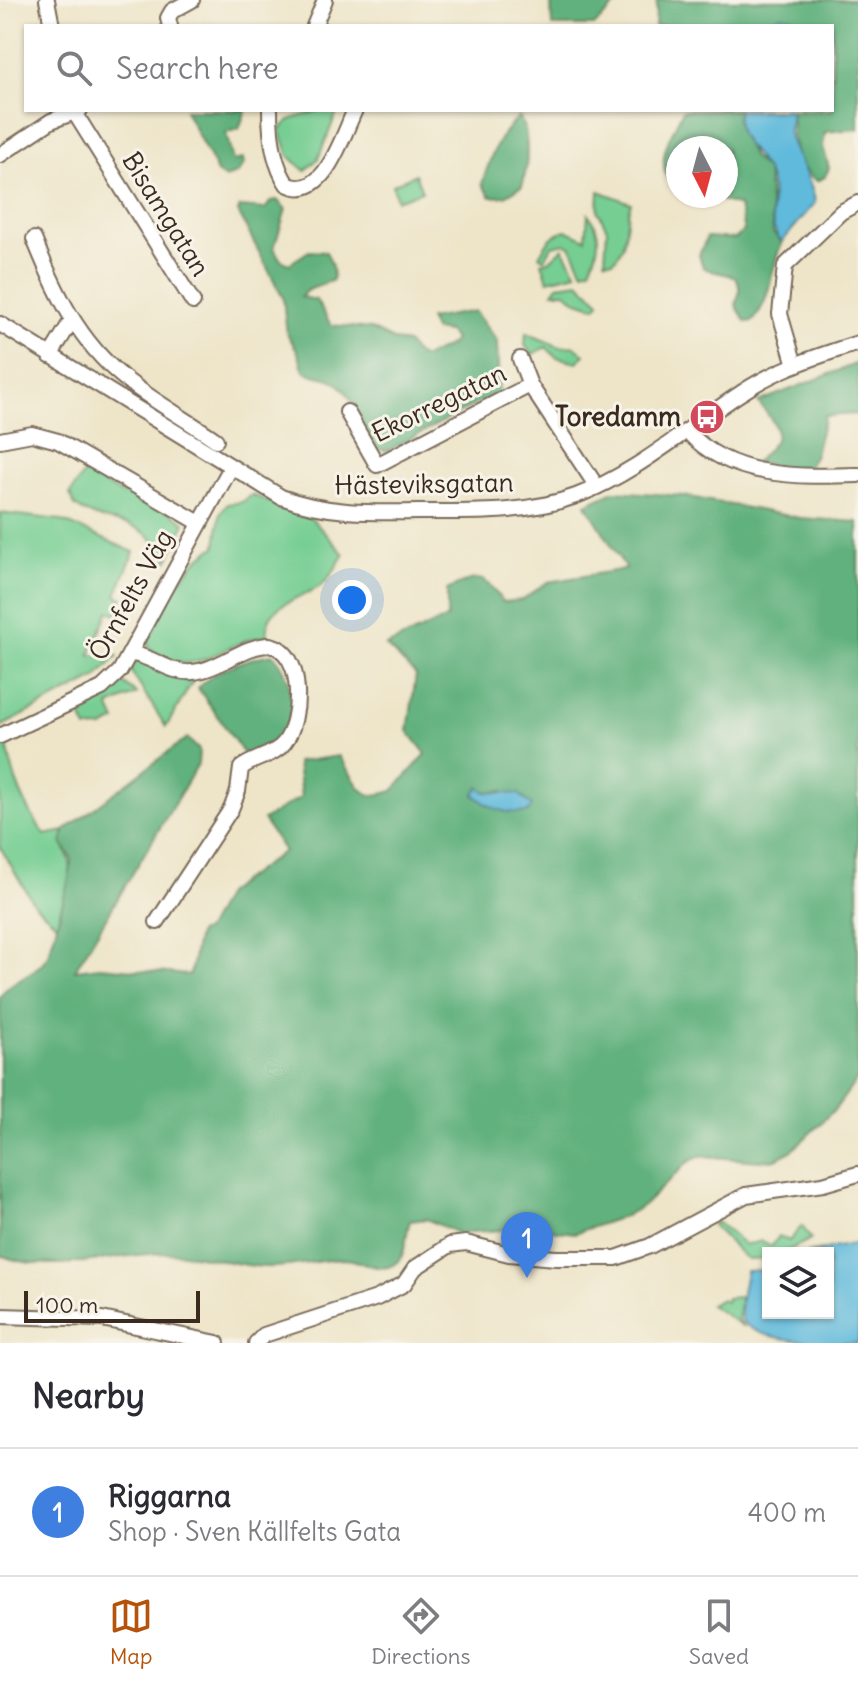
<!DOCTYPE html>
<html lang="en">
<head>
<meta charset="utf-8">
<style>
  body { margin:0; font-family:Delius,sans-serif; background:#f2f2f3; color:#2b2b33 }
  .controls { position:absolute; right:24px; bottom:24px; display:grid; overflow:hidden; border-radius:0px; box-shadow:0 2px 6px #0004 }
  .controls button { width:72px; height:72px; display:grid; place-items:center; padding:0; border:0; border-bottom:2px solid #e1e1e2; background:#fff; color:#2b2b33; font:40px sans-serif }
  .compass { position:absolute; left:666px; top:136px; width:72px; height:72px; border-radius:50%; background:#fff; box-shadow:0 2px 6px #0004; rotate:174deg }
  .scale { position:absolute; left:24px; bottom:20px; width:176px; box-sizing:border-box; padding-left:8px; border:4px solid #3b2a1e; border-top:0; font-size:22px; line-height:28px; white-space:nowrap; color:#3b2a1e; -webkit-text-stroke:6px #f7f3e8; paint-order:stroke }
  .you { position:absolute; left:352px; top:600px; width:28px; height:28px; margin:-20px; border:6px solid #fff; border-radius:50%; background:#1a73e8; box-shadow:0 0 0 12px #1a73e833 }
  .badge { display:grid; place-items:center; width:52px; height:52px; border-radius:50%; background:#b45309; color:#fff; font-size:26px; font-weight:700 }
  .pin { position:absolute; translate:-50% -66px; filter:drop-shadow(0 2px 4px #0008) }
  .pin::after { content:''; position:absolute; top:42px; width:28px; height:24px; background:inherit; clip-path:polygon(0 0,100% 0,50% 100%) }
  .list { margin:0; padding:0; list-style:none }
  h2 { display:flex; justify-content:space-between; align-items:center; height:104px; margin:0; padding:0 32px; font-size:34px }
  h2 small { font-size:26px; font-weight:400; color:#7c7c81 }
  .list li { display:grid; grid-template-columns:52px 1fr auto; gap:24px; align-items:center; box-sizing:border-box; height:128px; padding:0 32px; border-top:2px solid #e1e1e2 }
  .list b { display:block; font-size:30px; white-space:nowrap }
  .list p { margin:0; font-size:26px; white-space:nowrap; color:#7c7c81 }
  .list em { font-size:26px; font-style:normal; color:#7c7c81 }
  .icon { flex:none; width:44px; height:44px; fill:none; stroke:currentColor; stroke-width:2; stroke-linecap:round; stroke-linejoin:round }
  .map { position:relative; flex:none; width:858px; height:1343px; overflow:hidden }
  .search { position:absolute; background:#fff; box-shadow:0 2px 6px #0004; left:24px; right:24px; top:24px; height:88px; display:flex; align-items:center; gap:20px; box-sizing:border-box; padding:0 28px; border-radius:0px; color:#7c7c81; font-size:30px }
  .sheet { height:232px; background:#fff }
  nav { display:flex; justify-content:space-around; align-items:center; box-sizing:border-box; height:112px; border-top:2px solid #e1e1e2; background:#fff; font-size:22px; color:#7c7c81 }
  nav a { display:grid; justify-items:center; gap:4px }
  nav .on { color:#b45309 }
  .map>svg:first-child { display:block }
  .green { fill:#76ce93; stroke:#587c58; stroke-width:2 }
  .forest { fill:#60b17d; stroke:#4e6e4e; stroke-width:2; fill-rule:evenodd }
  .water { fill:#5ebadc; stroke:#4c727d; stroke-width:2 }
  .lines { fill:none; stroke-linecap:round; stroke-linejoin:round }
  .minor-casing { stroke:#7a6b5a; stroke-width:18 }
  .minor { stroke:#fff; stroke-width:14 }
  .labels { text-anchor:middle; stroke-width:6; stroke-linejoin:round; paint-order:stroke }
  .street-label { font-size:26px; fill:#3b2a1e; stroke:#f7f3e8 }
  .poi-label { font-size:26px; font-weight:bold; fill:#3b2a1e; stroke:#f7f3e8; text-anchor:end }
</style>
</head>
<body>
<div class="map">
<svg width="858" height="1343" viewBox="0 0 858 1343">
  <rect width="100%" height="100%" fill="#f7f3e8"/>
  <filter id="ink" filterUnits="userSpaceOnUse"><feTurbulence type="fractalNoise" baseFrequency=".0125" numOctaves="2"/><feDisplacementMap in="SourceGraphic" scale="16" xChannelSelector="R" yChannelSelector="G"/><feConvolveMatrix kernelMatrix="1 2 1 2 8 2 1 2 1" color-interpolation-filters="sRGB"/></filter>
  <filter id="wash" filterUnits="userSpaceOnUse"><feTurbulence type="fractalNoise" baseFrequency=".006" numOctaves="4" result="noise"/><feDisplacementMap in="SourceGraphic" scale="32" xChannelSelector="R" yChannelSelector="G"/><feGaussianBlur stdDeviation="1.8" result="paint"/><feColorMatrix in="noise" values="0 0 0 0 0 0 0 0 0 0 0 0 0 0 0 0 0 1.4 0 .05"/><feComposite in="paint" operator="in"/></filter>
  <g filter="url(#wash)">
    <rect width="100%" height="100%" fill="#eee5c9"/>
    <!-- green -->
    <g class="green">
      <path d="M320,110h18l-20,49 -13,12 -16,-15 -9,-26 9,-10z"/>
      <path d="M415,174l7,17 -25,9 -5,-15z"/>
      <path d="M599,191l32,12c-8,19 -1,41 -18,58l-8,-1 2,-31 -9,-18z"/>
      <path d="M588,214c15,17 11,35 2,55l-7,2 -12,-24 -6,-4 -13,3 -7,13 -6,-3c8,-13 11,-21 27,-26l20,9z"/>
      <path d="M563,248l14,25 -29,7 -6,-17 7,-2z"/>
      <path d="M579,282l21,20 -4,5 -21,-7 -9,-8h-13l5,-7z"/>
      <path d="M526,333l34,14 15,-1 10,9 -8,7 -21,-5 -10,-10 -13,7 -8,-8z"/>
      <path d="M84,473l39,22 7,-10 55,37 -17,39c-30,-53 -55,-28 -93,-55l-5,-12z"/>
      <path d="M252,495l60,24 32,35c-6,9 -13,25 -22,31 -20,14 -59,18 -55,51 -48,4 -70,50 -118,12l-1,-6c16,-33 34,-78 68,-95l4,-33 7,-10 15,-2z"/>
      <path d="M0,513l60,7 74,32 -18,43 7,3 -6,16 -8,-3 -19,44 28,1 -22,22 -96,49z"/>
      <path d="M136,660l58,19 -28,48 -36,-57z"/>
      <path d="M122,682l15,12 -28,12 7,15 -13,7 -16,1 -9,-19z"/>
      <path d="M7,743c5,34 19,66 38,92l19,-4 -2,13c20,31 0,47 -5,80l-23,-20 -34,-57v-99z"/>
      <path d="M717,1222l28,23 17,-4 10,5 7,-10 10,5 13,-15 9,13 -28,14h-15v6l-21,1 -35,-35z"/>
      <path d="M740,1297l-2,23 6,7 -34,-22 12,-6 4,3 1,-4z"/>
    </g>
    <!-- forest -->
    <g class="forest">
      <path d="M551,0h70l-27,26h-42z"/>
      <path d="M657,0h201v129l-33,3 -2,14 6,22 -4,9 -8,4c-23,-14 -27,-47 -25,-71h40v-84h-36l-2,-7h-27l-10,7h-102z"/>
      <path d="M185,110h61l-7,19 -13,4 7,28 10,-2 1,5 -7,10 -12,4 -7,-4z"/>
      <path d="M683,110h56l-3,10 16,36 15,15 6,62 9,9c-12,27 -10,56 -29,79l-7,1 -10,-17 4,-15 -3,-11c-12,-8 -22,-4 -34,-12l-4,-12 8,-18 28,2 9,-8 -5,-25 -31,-10h18v-48h-48v35l-11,-5c-10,-26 5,-43 16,-68z"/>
      <path d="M519,117c11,14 9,52 3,69l-17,10 -14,1 -9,-13c8,-25 16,-50 37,-67z"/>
      <path d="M277,200l9,9 -12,39 6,11 9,5 20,-13 17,1c5,9 8,17 7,28l-27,11 -5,6 15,3 15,25 40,4 24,12 12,2 8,10 9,5 26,-13 4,-6 -6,-7 -14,-2 -5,-11 45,-8 23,30 2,51 -112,59 -13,-3c-11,-20 -20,-55 -40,-67 -9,-5 -21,-4 -30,-10l-7,-21 -10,-16 -4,-36 -45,-86 2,-5 25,2 6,-8z"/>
      <path d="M858,363v51l-33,2 -11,41 -9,14 -50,-9c29,-26 27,-30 3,-60z"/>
      <path d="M614,491l70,5 116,22 58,4v556l-22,30 -43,42 -17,9 -16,2 -59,-5 -13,6 -44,43 -19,11 -50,17 -43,-5 -74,5 -32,-14 -16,2c-6,16 -1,40 -22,46 -13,3 -29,-7 -42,-8 -26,0 -53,9 -79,8 -35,-1 -67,-15 -103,-14 -53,1 -113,23 -164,2v-258c11,-19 35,-21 47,-40 4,-7 26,-92 25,-97 -1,-5 -7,-11 -10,-16l2,-13 123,-93 12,12 -1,14 -123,206 25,-3 90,8 8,-42 8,-3 20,-37 58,-42 -21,-31 38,-23 -4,-35 42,-6 20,31 12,9 22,-5 33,-37 -18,-23 8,-56 -30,-29 61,-28v-28c33,-15 34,-18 56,12l19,-2 26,-18 78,-13 -40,-65zM479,788l7,4 17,-1 -5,18 -24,-14z"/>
      <path d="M273,654c20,21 25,60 7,85 -6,9 -23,14 -34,18l-48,-69c17,-19 50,-30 75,-34z"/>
    </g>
    <!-- water -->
    <g class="water">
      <path d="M781,15l13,3 2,8h-39z"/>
      <path d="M739,110h53c-1,6 -3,13 -3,20 1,22 23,45 26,73l-33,39c-19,-20 -3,-49 -16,-72 -12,-20 -35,-34 -27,-60z"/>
      <path d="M479,787l7,5 33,2 13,12 -4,6c-21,3 -39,-3 -54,-18z"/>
      <path d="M858,1243v100c-29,0 -102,0 -116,-23 -5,-13 2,-35 4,-49l22,-1v43h60v-60h-21z"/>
    </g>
  </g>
  <g filter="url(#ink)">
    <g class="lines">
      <defs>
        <g id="minor">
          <path d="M47,0l5,26"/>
          <path d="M170,26l-2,-8 4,-7 20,-11"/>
          <path d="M314,26l11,-26"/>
          <path d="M73,110l120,192"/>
          <path d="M270,110c0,24 3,53 17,74 37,19 56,-50 68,-74"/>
          <path d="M0,155l51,-34 29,-11"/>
          <path d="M34,239c21,52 44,102 90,139 29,23 62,41 92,62"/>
          <path d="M0,324l281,173c45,17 91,16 138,15 52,0 108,2 157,-16 61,-23 111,-68 165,-103 35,-24 77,-37 117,-50"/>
          <path d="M50,356l22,-36"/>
          <path d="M520,359l10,26 67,102"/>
          <path d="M795,365l-15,-51 5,-48 56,-54 17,-9"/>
          <path d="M347,412l30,53 153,-80"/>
          <path d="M687,431c43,48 111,46 171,44"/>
          <path d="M0,440l32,-6 26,7 140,81"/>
          <path d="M132,654c21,2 37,20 60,18 28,-2 50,-27 78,-27 35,7 32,76 14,98 -10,13 -31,15 -43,25l-3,23 -7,18 -74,113"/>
          <path d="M0,736l102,-48 18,-17 111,-204"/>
          <path d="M0,1316l102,3 115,24"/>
          <path d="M256,1343l8,-8 113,-37 27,-14 11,-16 35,-23 16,-2 43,11 47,4h60l34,-12 96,-51 77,-11 35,-10"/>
        </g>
      </defs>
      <!-- minor casing -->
      <use href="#minor" class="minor-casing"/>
      <!-- minor -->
      <use href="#minor" class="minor"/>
    </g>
  </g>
  <!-- icons -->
  <defs>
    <symbol id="bus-disc" viewBox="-11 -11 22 22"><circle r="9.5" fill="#d1495b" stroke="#f7f3e8"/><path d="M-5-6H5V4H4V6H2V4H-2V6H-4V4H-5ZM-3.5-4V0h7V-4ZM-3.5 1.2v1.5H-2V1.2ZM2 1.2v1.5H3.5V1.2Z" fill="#fff"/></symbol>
  </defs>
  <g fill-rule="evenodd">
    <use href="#bus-disc" x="687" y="397" width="40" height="40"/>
  </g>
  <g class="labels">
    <!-- street labels -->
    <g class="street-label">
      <text transform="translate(166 214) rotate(58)" y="9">Bisamgatan</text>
      <text transform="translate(439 403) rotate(-26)" y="9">Ekorregatan</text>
      <text transform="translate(424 484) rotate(-1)" y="9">Hästeviksgatan</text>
      <text transform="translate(131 595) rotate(-61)" y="9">Örnfelts Väg</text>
    </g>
    <!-- poi labels -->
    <g class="poi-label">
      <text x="681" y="426">Toredamm</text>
    </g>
  </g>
</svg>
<div class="controls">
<button><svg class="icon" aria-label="layers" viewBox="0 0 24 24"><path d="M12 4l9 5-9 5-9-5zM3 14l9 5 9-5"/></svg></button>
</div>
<svg class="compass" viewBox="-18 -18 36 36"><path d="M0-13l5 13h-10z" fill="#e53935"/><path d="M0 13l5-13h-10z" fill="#7c7c81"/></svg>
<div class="scale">100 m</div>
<div class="you"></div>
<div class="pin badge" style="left:527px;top:1278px;background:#3f7fe0">1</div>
<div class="search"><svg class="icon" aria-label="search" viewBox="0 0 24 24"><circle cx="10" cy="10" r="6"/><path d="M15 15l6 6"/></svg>Search here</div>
</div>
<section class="sheet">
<h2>Nearby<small></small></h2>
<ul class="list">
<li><span class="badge" style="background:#3f7fe0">1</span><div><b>Riggarna</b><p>Shop · Sven Källfelts Gata</p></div><em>400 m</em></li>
</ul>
</section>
<nav>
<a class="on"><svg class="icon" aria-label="map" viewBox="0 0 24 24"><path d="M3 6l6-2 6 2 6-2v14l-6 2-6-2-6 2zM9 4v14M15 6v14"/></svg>Map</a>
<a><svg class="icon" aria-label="directions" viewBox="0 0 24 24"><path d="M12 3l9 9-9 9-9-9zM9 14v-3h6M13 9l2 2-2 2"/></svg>Directions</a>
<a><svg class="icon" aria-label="saved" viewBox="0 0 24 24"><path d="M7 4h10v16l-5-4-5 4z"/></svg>Saved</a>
</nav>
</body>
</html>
